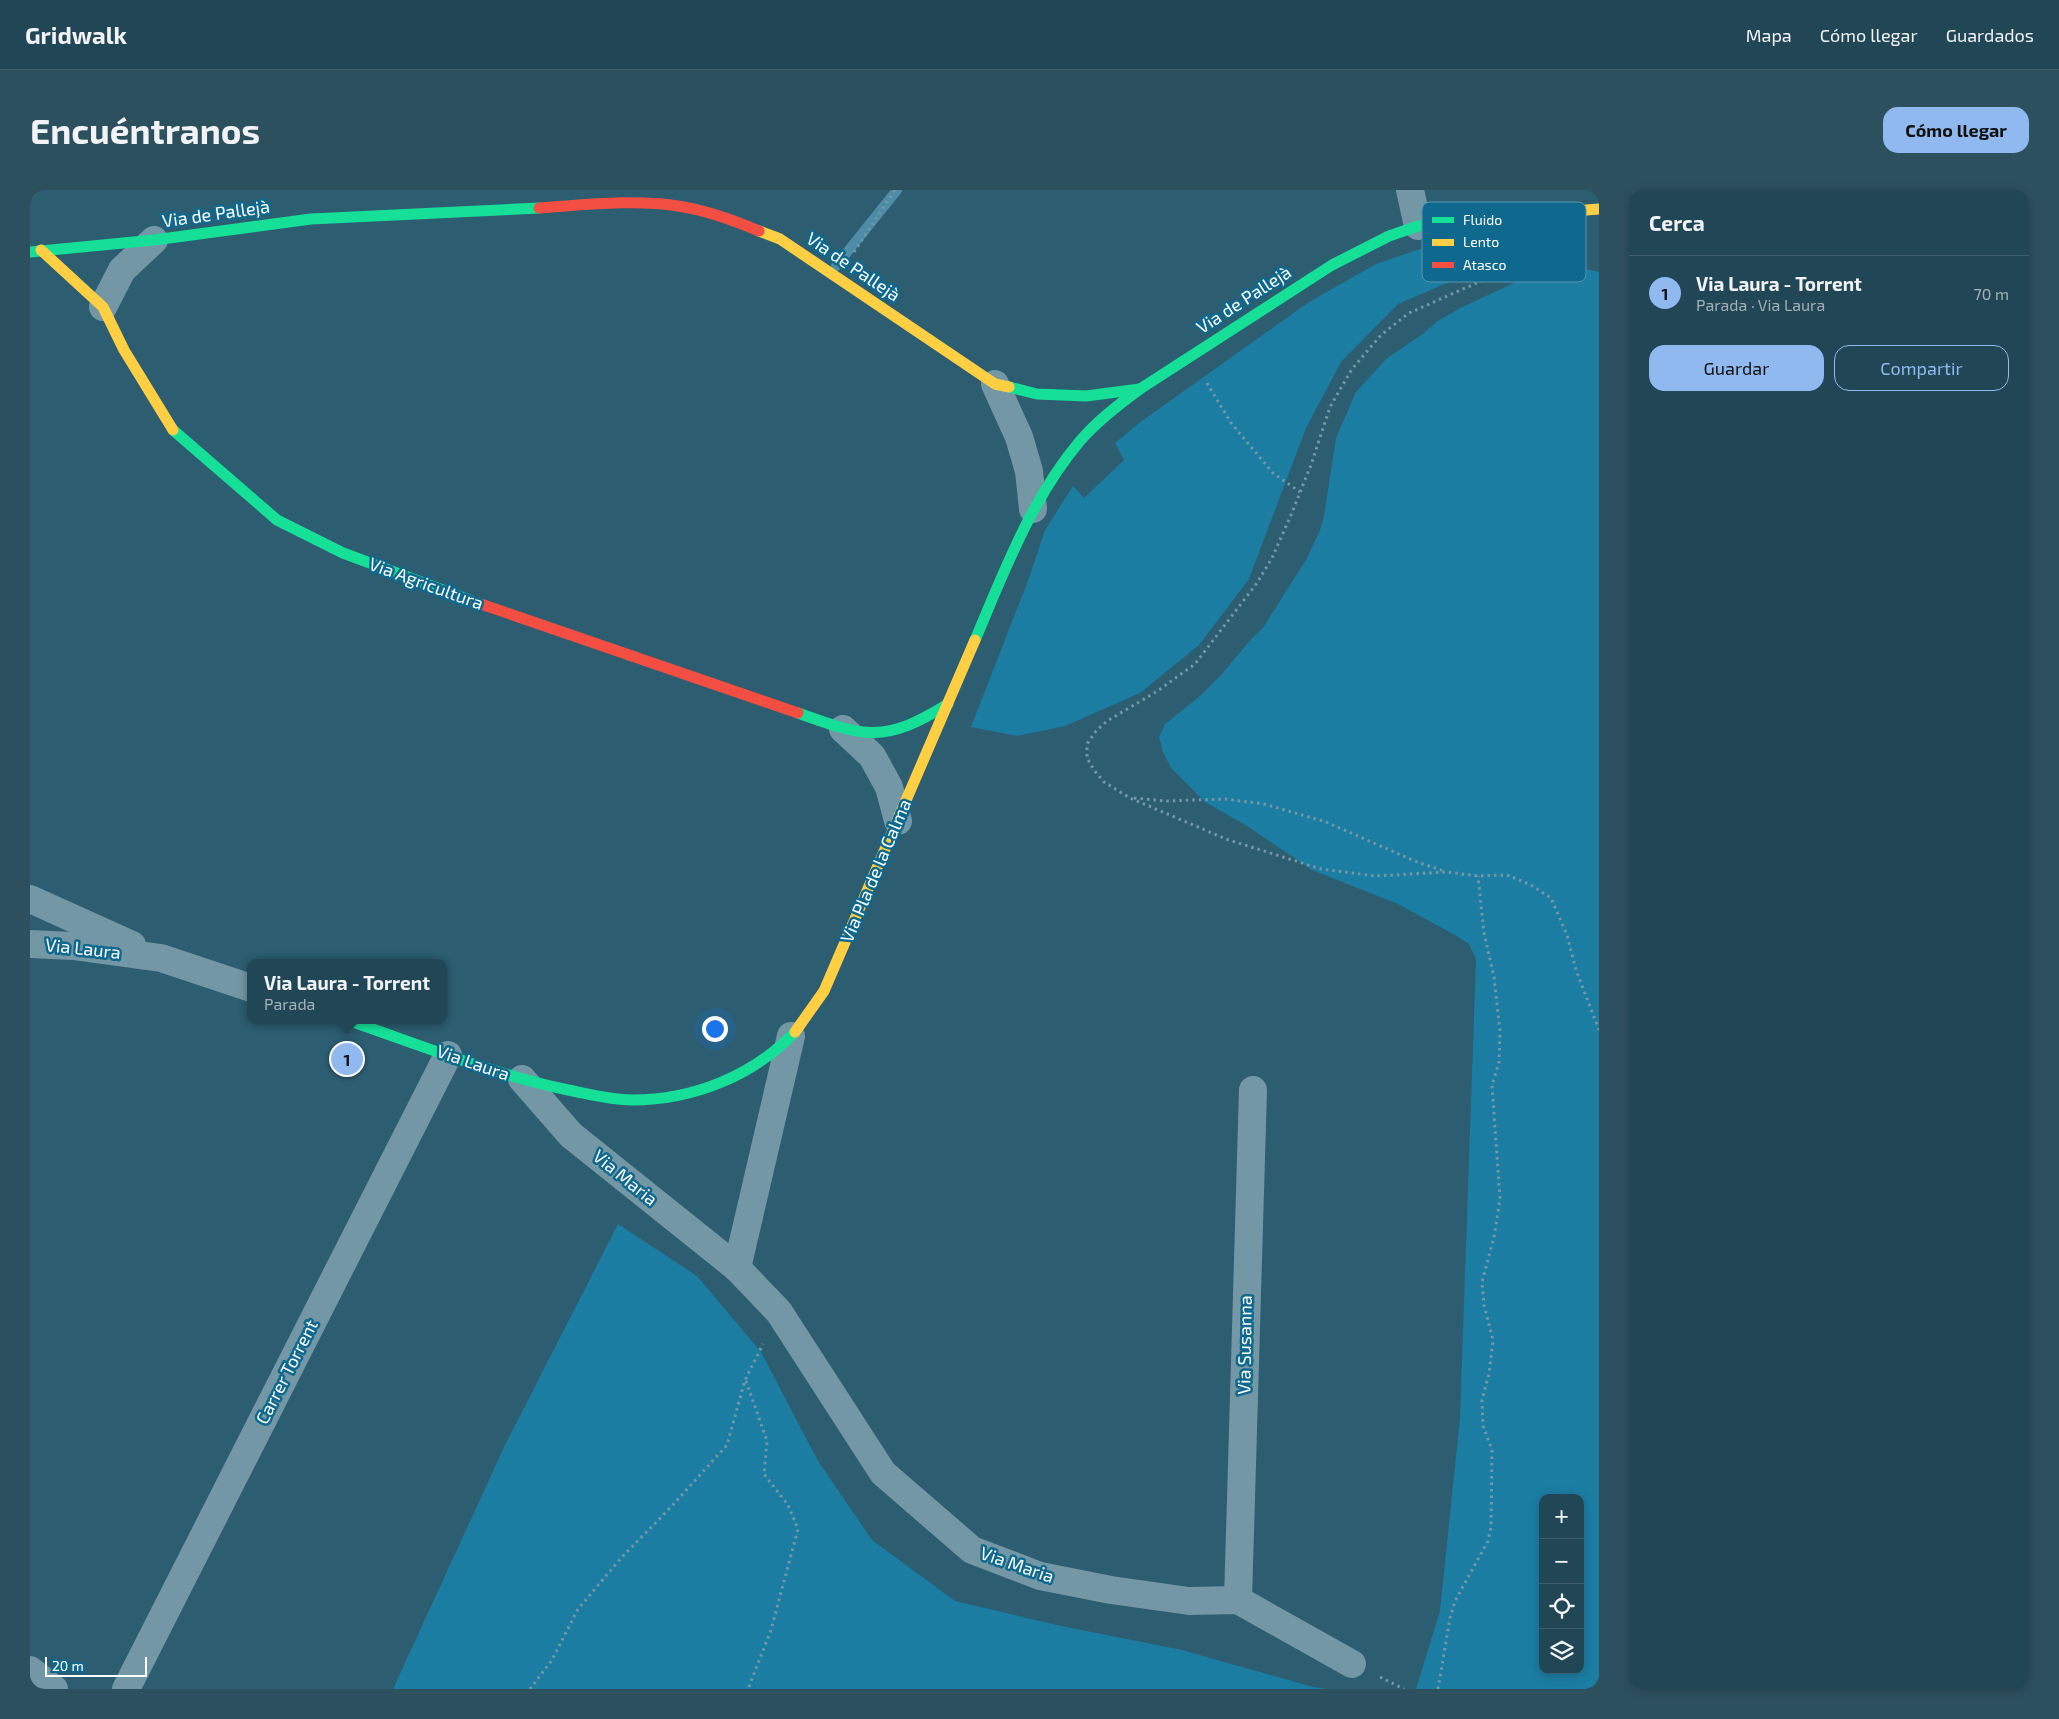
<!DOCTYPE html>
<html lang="es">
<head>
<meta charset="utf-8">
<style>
  body { margin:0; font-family:"Exo 2",sans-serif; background:#2d505f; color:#f1f3f6 }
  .controls { position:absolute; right:15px; bottom:15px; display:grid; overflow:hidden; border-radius:10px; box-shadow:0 2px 12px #0003 }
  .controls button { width:45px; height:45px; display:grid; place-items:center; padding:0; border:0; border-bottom:1px solid #3e5e6c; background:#214655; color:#f1f3f6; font:25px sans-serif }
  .scale { position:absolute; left:15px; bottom:12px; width:102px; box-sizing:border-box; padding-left:5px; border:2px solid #fff; border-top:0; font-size:14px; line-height:18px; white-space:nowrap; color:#fff; -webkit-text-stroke:4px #0f698e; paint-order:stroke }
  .you { position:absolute; left:684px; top:838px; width:18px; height:18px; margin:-12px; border:4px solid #fff; border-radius:50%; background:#1a73e8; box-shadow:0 0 0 8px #1a73e833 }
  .badge { display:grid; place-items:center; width:32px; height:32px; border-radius:50%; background:#90b9f0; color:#111; font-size:16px; font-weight:700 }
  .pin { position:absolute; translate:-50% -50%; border:2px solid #fff; box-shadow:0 1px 5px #0006 }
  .popup { position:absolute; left:217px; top:769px; width:200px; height:65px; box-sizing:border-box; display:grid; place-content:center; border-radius:10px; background:#214655; filter:drop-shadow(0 1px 4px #0005); font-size:16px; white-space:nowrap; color:#a2b1b9 }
  .popup b { font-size:19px; color:#f1f3f6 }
  .popup::after { content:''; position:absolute; left:50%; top:100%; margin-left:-10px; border:10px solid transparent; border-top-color:#214655 }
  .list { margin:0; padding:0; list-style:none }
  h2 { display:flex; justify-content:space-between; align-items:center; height:65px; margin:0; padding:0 20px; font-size:21px }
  h2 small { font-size:16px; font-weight:400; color:#a2b1b9 }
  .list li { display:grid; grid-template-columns:32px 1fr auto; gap:15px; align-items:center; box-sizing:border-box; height:75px; padding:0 20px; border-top:1px solid #3e5e6c }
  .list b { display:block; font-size:19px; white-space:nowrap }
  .list p { margin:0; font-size:16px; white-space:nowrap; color:#a2b1b9 }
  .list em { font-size:16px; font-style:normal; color:#a2b1b9 }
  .actions { display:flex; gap:10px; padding:15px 20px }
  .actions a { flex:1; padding:11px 0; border:1px solid #90b9f0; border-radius:15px; text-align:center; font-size:18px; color:#90b9f0 }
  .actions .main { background:#90b9f0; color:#111 }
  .icon { flex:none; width:28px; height:28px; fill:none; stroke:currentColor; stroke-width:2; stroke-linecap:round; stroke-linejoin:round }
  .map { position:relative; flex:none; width:1569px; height:1499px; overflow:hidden; border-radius:15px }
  header { display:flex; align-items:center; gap:30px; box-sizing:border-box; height:70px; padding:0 25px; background:#214655; border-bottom:1px solid #3e5e6c }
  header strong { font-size:24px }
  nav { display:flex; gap:28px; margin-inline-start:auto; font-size:18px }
  .intro { display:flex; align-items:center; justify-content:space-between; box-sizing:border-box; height:120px; padding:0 30px }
  h1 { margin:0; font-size:35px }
  .button { padding:12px 22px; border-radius:15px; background:#90b9f0; color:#111; font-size:18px; font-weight:700 }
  main { display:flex; gap:30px; padding:0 30px }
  aside { flex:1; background:#214655; border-radius:15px; box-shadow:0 2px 12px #0003 }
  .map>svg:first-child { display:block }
  .green { fill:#1c7da3; fill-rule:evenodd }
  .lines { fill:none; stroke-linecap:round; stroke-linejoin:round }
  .stream { stroke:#4e8da8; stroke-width:10 }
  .path { stroke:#7397a5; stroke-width:3; stroke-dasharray:2.5 4; stroke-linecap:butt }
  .street { stroke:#7397a5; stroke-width:28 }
  .fast { stroke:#16e098; stroke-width:11 }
  .slow { stroke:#ffcf43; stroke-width:11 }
  .jam { stroke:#f24e42; stroke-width:11 }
  .labels { text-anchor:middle; stroke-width:5; stroke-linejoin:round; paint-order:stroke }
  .street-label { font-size:18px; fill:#fff; stroke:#0f698e }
  .key { fill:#0f698e; stroke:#5796b0; stroke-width:1 }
  .key-label { font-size:14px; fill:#fff }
</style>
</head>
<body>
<header>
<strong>Gridwalk</strong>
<nav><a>Mapa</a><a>Cómo llegar</a><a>Guardados</a></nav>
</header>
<div class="intro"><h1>Encuéntranos</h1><a class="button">Cómo llegar</a></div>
<main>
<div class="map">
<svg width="1569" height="1499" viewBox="0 0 1569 1499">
  <rect width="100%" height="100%" fill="#2c5d71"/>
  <!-- green -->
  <g class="green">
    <path d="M1538,41l-170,73 -57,58 -35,66 -57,151 -50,66 -59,48 -75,33 -48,10 -46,-9 58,-149 16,-48 28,-44 11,12 40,-38 -9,-17 24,-20 170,-121 67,-38 56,-19 59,-9z"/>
    <path d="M1526,79h30l13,3v1417h-183l24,-78 20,-193 16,-459 -7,-15 -14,-9 -57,-31 -86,-34 -65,-44 -42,-24 -34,-34 -8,-16 -4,-15 6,-13 34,-27 23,-23 30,-36 11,-10 44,-70 13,-28 4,-14 12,-78 20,-46 30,-33 38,-26 12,-11 24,-14 69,-32 14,-6zM1513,1308h37v172h-37z"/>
    <path d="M588,1034l79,52 64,76 57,109 54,79 83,61 106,25 121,24 131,37 15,2h-935l112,-244z"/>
  </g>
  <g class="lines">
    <!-- stream -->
    <path class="stream" d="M806,76l61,-76"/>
    <!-- path -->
    <g class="path">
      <path d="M1530,56l-151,67 -28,22 -29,34 -22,38 -19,58 -20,50 -19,43 -15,25 -62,81 -39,28 -49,29 -11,10 -9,13v14l7,12 10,12 26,16 96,41 95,30 54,7 72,-4 31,4 29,-1 24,10 20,13 16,37 9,35 23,60"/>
      <path d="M824,62l41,-62"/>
      <path d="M1177,193l24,40 42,50 27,19"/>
      <path d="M1104,608l32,3 59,-2 39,5 62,18 91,40 27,9"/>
      <path d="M716,1191l21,60 -3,33 24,31 10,24 -27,101 -23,59"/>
      <path d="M1350,1487l24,12"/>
      <path d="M500,1499l22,-29 26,-51 44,-52 49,-50 56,-62 18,-65 18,-36"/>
      <path d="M1408,1499l12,-71 5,-17 33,-60 3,-14 1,-77 -9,-24 -1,-26 7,-26 4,-34 -9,-35 -2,-23 12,-45 6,-38 -8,-114 7,-23 1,-31 -6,-54 -10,-44 -6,-57"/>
    </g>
    <!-- street -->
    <g class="street">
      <path d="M1380,0l8,36"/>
      <path d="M73,117l19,-37 32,-30"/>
      <path d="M965,194l24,53 10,34 4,38"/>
      <path d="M813,539l29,27 17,31 9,34"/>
      <path d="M0,709l102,46"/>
      <path d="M0,754l43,2 88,12 90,30"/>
      <path d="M492,889l49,56 166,133 42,44 104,161 89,77 68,26 71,14 78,11 49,-1 114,64"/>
      <path d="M707,1078l54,-232"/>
      <path d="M1208,1410l15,-510"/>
      <path d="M0,1480l24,19"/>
      <path d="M96,1499l322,-634"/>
    </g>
    <!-- fast -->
    <g class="fast">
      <path d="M0,62l124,-12 157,-21 228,-11"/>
      <path d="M979,197l28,7 49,2 54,-7 192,-124 57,-29 29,-10 46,-6"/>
      <path d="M143,240l104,90 66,33 129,48"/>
      <path d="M945,450c29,-68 56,-141 105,-199 17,-20 38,-36 60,-52"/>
      <path d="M768,523c67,24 86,31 150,-9"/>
      <path d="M317,830c73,25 145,54 221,70 21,4 42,10 64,10 61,0 121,-24 163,-68"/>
    </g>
    <!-- slow -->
    <g class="slow">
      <path d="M1434,30l135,-11"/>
      <path d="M729,41l21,8 215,145 14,3"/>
      <path d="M11,60l62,57 21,43 49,80"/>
      <path d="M765,842l29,-41 151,-351"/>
    </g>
    <!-- jam -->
    <g class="jam">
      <path d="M509,18c45,-3 94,-9 139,-2 28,4 55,14 81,25"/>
      <path d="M442,411l326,112"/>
    </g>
  </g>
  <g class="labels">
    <!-- street labels -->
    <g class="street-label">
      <text transform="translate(186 24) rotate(-8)" y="6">Via de Pallejà</text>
      <text transform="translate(823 77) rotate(34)" y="6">Via de Pallejà</text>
      <text transform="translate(1214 110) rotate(-33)" y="6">Via de Pallejà</text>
      <text transform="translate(396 394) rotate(20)" y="6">Via Agricultura</text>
      <text transform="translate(846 681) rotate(-67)" y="6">Via Pla de la Calma</text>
      <text transform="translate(53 759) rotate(6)" y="6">Via Laura</text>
      <text transform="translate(443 873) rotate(19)" y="6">Via Laura</text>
      <text transform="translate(595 988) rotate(39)" y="6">Via Maria</text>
      <text transform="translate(1215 1155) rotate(-89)" y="6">Via Susanna</text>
      <text transform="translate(257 1182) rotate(-63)" y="6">Carrer Torrent</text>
      <text transform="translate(987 1375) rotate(19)" y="6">Via Maria</text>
    </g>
  </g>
  <!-- legend -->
  <rect x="1392" y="12" width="164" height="80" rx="8" class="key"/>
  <rect x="1402" y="27" width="22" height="6" fill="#16e098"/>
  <rect x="1402" y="49" width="22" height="7" fill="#ffcf43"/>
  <rect x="1402" y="72" width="22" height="6" fill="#f24e42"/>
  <g class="key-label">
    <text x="1433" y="35">Fluido</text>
    <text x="1433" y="57">Lento</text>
    <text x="1433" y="80">Atasco</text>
  </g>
</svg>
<div class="controls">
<button>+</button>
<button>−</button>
<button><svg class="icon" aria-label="locate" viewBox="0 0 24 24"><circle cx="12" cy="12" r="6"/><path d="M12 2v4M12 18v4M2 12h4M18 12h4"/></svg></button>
<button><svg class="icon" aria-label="layers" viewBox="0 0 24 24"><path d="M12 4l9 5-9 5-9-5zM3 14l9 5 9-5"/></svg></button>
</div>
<div class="scale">20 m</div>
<div class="you"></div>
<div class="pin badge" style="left:317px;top:869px">1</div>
<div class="popup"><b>Via Laura - Torrent</b>Parada</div>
</div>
<aside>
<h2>Cerca<small></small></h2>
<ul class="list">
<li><span class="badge">1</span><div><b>Via Laura - Torrent</b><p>Parada · Via Laura</p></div><em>70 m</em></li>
</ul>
<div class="actions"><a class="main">Guardar</a><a>Compartir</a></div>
</aside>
</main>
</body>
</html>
